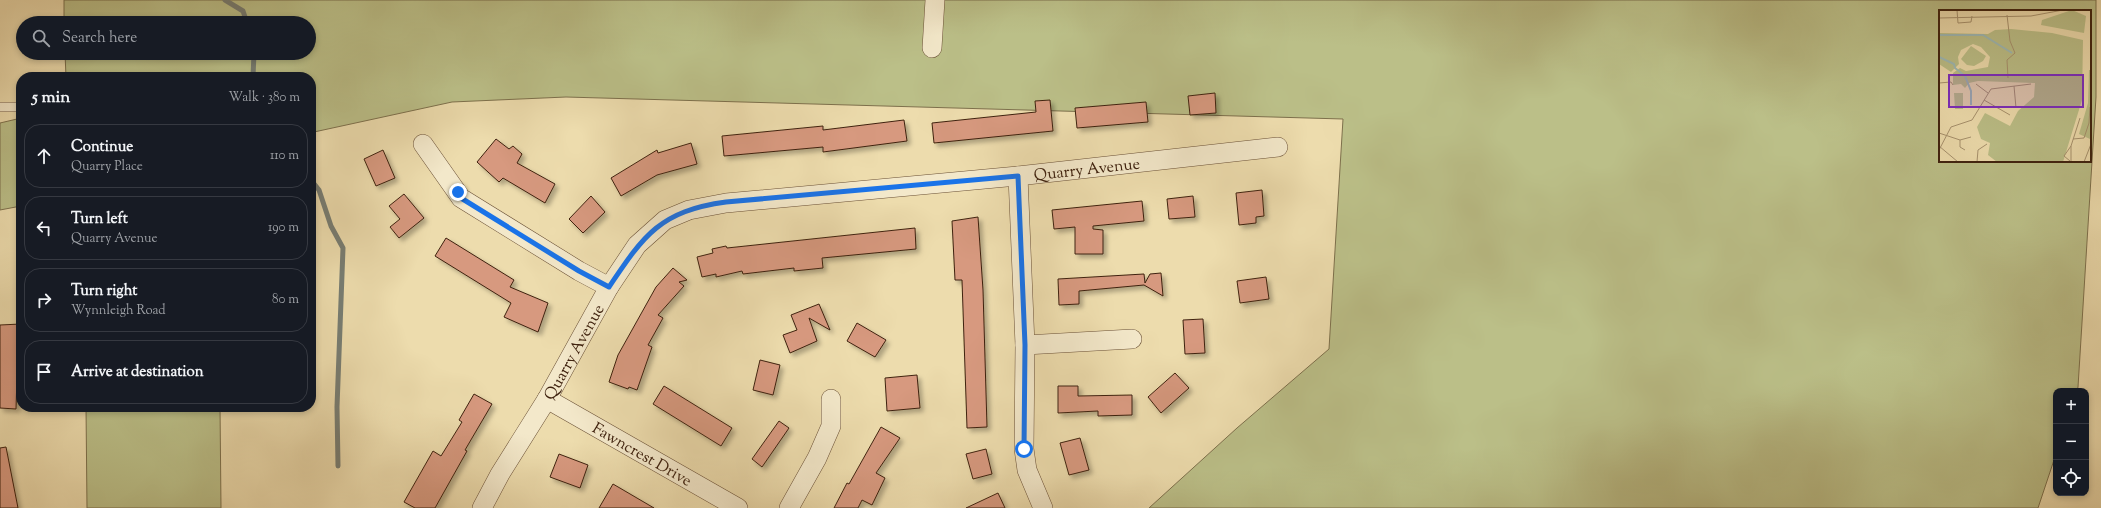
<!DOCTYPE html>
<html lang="en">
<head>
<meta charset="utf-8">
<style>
  body { margin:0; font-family:"Sorts Mill Goudy",serif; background:#242831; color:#f1f3f6 }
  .controls { position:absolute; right:12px; bottom:12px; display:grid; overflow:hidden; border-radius:8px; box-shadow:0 2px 6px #0003 }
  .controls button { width:36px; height:36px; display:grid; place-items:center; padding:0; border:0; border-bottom:1px solid #363941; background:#171b24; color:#f1f3f6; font:20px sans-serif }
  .stop { position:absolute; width:12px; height:12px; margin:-9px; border:3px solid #1a73e8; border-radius:50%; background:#fff }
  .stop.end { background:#1a73e8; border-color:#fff; box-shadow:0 1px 4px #0008 }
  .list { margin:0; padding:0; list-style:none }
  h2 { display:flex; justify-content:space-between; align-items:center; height:52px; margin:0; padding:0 16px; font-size:17px }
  h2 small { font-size:13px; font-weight:400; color:#9ea1a6 }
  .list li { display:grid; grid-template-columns:26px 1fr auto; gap:12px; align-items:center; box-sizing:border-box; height:64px; margin:0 8px 8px; padding:0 8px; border:1px solid #363941; border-radius:16px }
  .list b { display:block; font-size:15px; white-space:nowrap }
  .list p { margin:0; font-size:13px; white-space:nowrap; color:#9ea1a6 }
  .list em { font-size:13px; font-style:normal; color:#9ea1a6 }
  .icon { flex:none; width:22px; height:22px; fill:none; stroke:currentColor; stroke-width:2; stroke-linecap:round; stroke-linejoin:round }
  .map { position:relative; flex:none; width:2101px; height:508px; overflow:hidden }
  .search { position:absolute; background:#171b24; box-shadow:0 2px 6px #0003; left:16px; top:16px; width:300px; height:44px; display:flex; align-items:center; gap:10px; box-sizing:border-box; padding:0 14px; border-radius:22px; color:#9ea1a6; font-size:15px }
  .panel { position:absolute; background:#171b24; box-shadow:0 2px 6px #0003; left:16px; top:72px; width:300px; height:340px; border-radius:16px }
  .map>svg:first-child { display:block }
  .green { fill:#bbbf88; stroke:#7d704c; fill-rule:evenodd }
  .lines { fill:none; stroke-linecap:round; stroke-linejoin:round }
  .stream { stroke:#777d73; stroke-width:5 }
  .building { fill:#d7997f; stroke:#3f220f; filter:url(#shadow) }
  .lane-casing { stroke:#6a5036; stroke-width:10 }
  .street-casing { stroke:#6a5036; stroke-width:20 }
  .lane { stroke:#f3e8ca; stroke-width:9 }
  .street { stroke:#f3e8ca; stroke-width:19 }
  .route { stroke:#1a73e8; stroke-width:5 }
  .labels { text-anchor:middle; stroke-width:3; stroke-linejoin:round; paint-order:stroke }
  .street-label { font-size:16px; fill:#3f220f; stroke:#f3e8ca }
  .inset-river { fill:none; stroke:#9db9b5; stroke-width:2 }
  .inset-road { fill:none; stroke:#a7926e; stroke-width:1 }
  .view { fill:#7b2cbf; fill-opacity:0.15; stroke:#7b2cbf; stroke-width:2 }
  .inset-edge { fill:none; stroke:#3f220f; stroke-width:2 }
</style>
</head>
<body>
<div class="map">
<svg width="2101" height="508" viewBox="0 0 2101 508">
  <defs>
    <filter id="shadow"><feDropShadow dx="3.5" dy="3.5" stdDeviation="2" flood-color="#0004"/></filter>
  </defs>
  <rect width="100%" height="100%" fill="#eddcad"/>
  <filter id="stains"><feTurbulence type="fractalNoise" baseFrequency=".005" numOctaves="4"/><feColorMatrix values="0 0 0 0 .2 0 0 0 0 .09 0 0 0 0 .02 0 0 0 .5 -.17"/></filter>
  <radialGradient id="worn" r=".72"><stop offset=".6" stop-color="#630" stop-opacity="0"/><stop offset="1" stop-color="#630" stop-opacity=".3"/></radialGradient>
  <!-- green -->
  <g class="green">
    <path d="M64,0h2032v97l-18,290 -1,4h-21v63l-18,54h-889l88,-80 92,-79 14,-230 -777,-22 -114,5 -138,30 -3,4v-59h-245l-1,-24h244v-30h-245zM1940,11h150v150h-150z"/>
    <path d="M17,119l4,24v63l-21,4v-87z"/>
    <path d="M86,407h134l1,101h-134z"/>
  </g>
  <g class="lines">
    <!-- stream -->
    <g class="stream">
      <path d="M225,0l18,11 4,12"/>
      <path d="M253,77l1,-24"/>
      <path d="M311,180l8,10 12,36 12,22 -6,159 1,59"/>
    </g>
  </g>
  <!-- building -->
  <g class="building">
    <path d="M1215,93l1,20 -26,2 -2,-19z"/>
    <path d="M1050,100l3,31 -119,12 -2,-20 104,-11 -1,-11z"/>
    <path d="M1146,102l2,20 -71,6 -2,-20z"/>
    <path d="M904,120l3,21 -84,11v-5l-99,9 -2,-20 101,-10v4z"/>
    <path d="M496,139l13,10 4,-3 9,8 -5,9 38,21 -10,19 -42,-25 -4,4 -22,-20z"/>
    <path d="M691,143l6,21 -40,11 -36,21 -10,-18 46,-28 1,3z"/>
    <path d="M383,150l12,28 -19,8 -12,-27z"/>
    <path d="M1262,190l2,26 -8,1v6l-17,2 -3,-32z"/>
    <path d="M404,194l20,24 -25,20 -9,-11 10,-8 -11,-13z"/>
    <path d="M591,196l14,16 -22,21 -14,-14z"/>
    <path d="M1193,196l2,21 -26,2 -2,-20z"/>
    <path d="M1142,201l2,20 -51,5v3l10,1v24h-28v-27l-21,2 -2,-19z"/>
    <path d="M978,217l5,73 4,137 -20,1 -5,-148h-7l-3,-59z"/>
    <path d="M915,228l1,21 -94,9 1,10 -29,3v-3l-51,6 -1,-3 -26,6v-3l-14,3 -5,-20 16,-4 -1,-4 14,-3 1,2z"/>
    <path d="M446,238l68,42 -4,7 38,16 -10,29 -34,-15 7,-14 -76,-47z"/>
    <path d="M673,268l14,12 -8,2 5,4 -26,29 5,3 -15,27 4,2 -15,43 -8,-3 -1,2 -19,-7 9,-27 38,-68z"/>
    <path d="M1161,273l2,23 -19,-11 -65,6v13l-20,1 -1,-26 86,-5 1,9 5,-9z"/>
    <path d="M1266,277l3,22 -29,4 -3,-22z"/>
    <path d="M819,304l11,26 -21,-12 8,23 -27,12 -7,-18 14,-5 -6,-15z"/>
    <path d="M1203,319l2,34 -20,1 -2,-34z"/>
    <path d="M857,323l29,17 -11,17 -28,-16z"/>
    <path d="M21,324v18h-3l-2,67 -16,-1v-83z"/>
    <path d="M760,360l20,5 -7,30 -20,-5z"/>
    <path d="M1175,373l14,15 -28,25 -13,-16z"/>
    <path d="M917,375l3,33 -33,3 -2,-33z"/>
    <path d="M664,386l68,42 -11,18 -68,-42z"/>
    <path d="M1058,386h20v10l54,-1v20l-34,1v-5l-40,2z"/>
    <path d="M474,394l18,10 -27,46 2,1 -32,57h-20l-11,-6 29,-51 8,5 21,-34 -3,-2z"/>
    <path d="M779,421l10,7 -27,39 -10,-8z"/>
    <path d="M881,427l19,11 -24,35 9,5 -13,27 -10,-5 -4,8h-24l13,-25 2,1z"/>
    <path d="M1080,438l9,32 -20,5 -9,-32z"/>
    <path d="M6,447l12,61h-18v-60z"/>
    <path d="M986,449l6,25 -19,5 -7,-25z"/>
    <path d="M559,454l29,11 -8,23 -30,-11z"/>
    <path d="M613,484l41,24h-55z"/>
    <path d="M998,493l7,15h-39z"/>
  </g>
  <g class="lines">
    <defs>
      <path id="lane" d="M0,107h21"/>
      <g id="street">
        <path d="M932,48l3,-48"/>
        <path d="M423,144l38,54 118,73 30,16"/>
        <path d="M1018,176l7,169 -1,104 3,21 16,38"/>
        <path d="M1025,345l107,-6"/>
        <path id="s1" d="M547,399l191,109"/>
        <path id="s2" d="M482,508l18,-34 47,-75 62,-112 28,-42 28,-25 24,-10 37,-7 292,-27 260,-29"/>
        <path d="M789,508l28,-50 14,-32v-27"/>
      </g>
    </defs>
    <!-- lane casing -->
    <use href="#lane" class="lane-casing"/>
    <!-- street casing -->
    <use href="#street" class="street-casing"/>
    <!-- lane -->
    <use href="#lane" class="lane"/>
    <!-- street -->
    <use href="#street" class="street"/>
  </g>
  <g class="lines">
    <!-- route -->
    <path class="route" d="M458,192l3,6 118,73 30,16c35,-52 51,-76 117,-85l292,-26 7,169 -1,104"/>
  </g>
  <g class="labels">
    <!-- street labels -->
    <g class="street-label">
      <text dy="6" stroke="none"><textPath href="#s2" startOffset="769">Quarry Avenue</textPath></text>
      <text dy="6" stroke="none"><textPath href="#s2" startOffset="181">Quarry Avenue</textPath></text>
      <text dy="6" stroke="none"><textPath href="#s1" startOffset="110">Fawncrest Drive</textPath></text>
    </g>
  </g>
  <!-- overview -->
  <g transform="translate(1939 10)">
    <rect width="152" height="152" fill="#eddcad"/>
    <path d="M133,0l14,6 -2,17 -43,-8 1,-5zM72,19l41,4 31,7 -1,60 -19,62h-66l-9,-7 2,-12 -9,-4 -4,-12 8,-14 25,13 8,-15 16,-14 1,-14 -57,-2 -9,2 -4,5 -4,-4 -8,1v-12l7,-5 6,3 22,-4 2,-10 -9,-10 -8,-3 -12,6 -3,7 1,7 -8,8 -12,-8v-31l49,1 7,-4zM32,36l15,10 -3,5 -9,5 -7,-1 -6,-6zM150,60h2l-1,69 -11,-5 9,-31zM15,83h9v16h-8z" fill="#bbbf88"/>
    <path class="inset-river" d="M0,25h44l29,18M0,47l15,7 1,4 10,8 6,15v14"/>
    <path class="inset-road" d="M18,0l1,13 13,-1 1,-6M68,5l3,26 5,12 -8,7 1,18M0,8l92,-2 32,-6M0,73l12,-1 2,3M37,74l12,9M75,76l2,22M45,90l26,15M0,123l21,7 11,-3M134,129l11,-1 5,-15 1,-16M21,130v7l5,3M0,136l19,16M0,140l12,-23 21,-7 19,-31 40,-5M131,151l-6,-5 7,-10M38,152l1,-12 9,-6M132,152v-16l9,-28M145,152l7,-18"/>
    <path class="view" d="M10,65h134v32h-134z"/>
    <rect width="152" height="152" class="inset-edge"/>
  </g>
  <rect width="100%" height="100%" filter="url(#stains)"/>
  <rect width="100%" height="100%" fill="url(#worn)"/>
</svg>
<div class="controls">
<button>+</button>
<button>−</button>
<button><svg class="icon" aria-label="locate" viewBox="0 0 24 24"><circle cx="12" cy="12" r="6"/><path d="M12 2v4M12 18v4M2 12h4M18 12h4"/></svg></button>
</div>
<div class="stop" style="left:1024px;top:449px"></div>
<div class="stop end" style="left:458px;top:192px"></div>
<div class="search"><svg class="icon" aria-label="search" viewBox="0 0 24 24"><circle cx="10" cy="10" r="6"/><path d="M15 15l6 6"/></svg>Search here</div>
<section class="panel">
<h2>5 min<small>Walk · 380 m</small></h2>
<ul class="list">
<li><svg class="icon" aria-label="ahead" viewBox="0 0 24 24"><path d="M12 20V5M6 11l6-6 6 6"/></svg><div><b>Continue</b><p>Quarry Place</p></div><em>110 m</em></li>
<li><svg class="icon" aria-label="left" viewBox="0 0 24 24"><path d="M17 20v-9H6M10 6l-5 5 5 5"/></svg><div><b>Turn left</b><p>Quarry Avenue</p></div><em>190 m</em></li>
<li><svg class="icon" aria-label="right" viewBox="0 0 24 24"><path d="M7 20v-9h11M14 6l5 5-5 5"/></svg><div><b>Turn right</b><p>Wynnleigh Road</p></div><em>80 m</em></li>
<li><svg class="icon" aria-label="arrive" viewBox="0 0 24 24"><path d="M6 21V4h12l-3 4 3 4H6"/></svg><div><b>Arrive at destination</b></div></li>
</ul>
</section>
</div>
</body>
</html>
